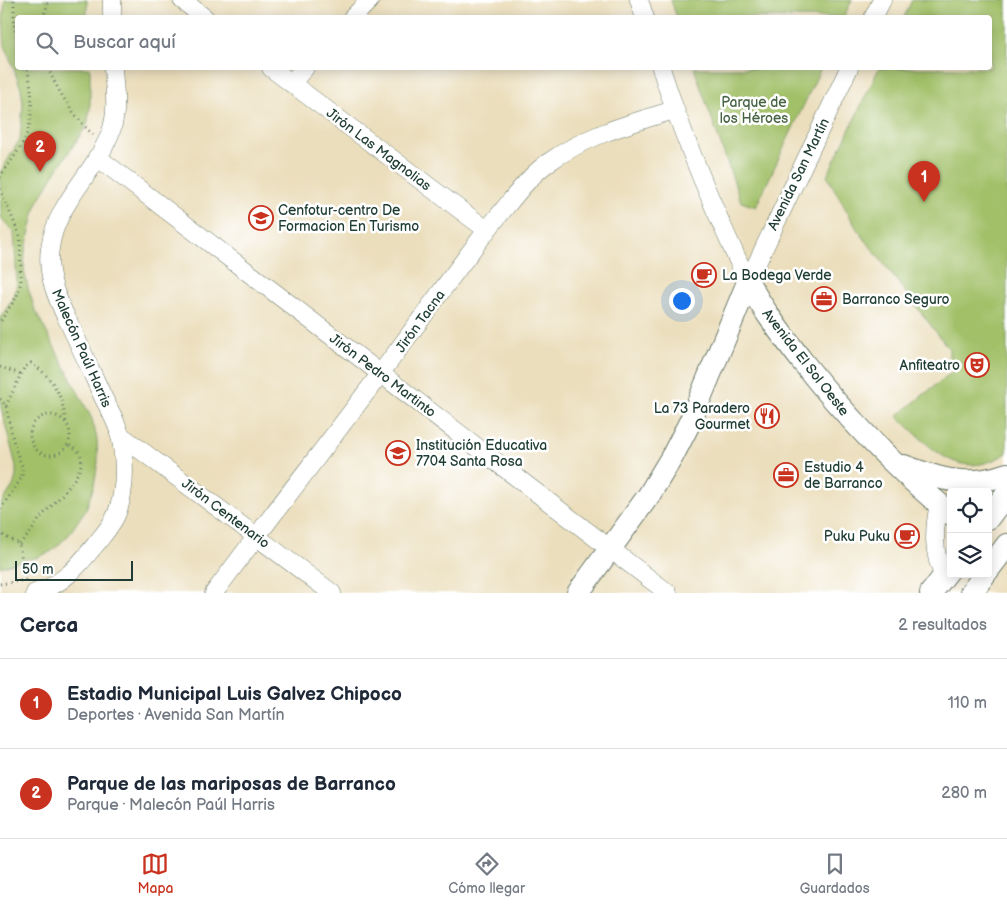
<!DOCTYPE html>
<html lang="es">
<head>
<meta charset="utf-8">
<style>
  body { margin:0; font-family:"Balsamiq Sans",sans-serif; background:#f6f6f7; color:#1f2937 }
  .controls { position:absolute; right:15px; bottom:15px; display:grid; overflow:hidden; border-radius:5px; box-shadow:0 2px 12px #0003 }
  .controls button { width:45px; height:45px; display:grid; place-items:center; padding:0; border:0; border-bottom:1px solid #e0e1e3; background:#fff; color:#1f2937; font:25px sans-serif }
  .scale { position:absolute; left:15px; bottom:12px; width:118px; box-sizing:border-box; padding-left:5px; border:2px solid #1f3d34; border-top:0; font-size:14px; line-height:18px; white-space:nowrap; color:#1f3d34; -webkit-text-stroke:4px #fff; paint-order:stroke }
  .you { position:absolute; left:681px; top:300px; width:18px; height:18px; margin:-12px; border:4px solid #fff; border-radius:50%; background:#1a73e8; box-shadow:0 0 0 8px #1a73e833 }
  .badge { display:grid; place-items:center; width:32px; height:32px; border-radius:50%; background:#c8321e; color:#fff; font-size:16px; font-weight:700 }
  .pin { position:absolute; translate:-50% -41px; filter:drop-shadow(0 1px 2px #0008) }
  .pin::after { content:''; position:absolute; top:26px; width:18px; height:15px; background:inherit; clip-path:polygon(0 0,100% 0,50% 100%) }
  .list { margin:0; padding:0; list-style:none }
  h2 { display:flex; justify-content:space-between; align-items:center; height:65px; margin:0; padding:0 20px; font-size:21px }
  h2 small { font-size:16px; font-weight:400; color:#747a83 }
  .list li { display:grid; grid-template-columns:32px 1fr auto; gap:15px; align-items:center; box-sizing:border-box; height:90px; padding:0 20px; border-top:1px solid #e0e1e3 }
  .list b { display:block; font-size:19px; white-space:nowrap }
  .list p { margin:0; font-size:16px; white-space:nowrap; color:#747a83 }
  .list em { font-size:16px; font-style:normal; color:#747a83 }
  .icon { flex:none; width:28px; height:28px; fill:none; stroke:currentColor; stroke-width:2; stroke-linecap:round; stroke-linejoin:round }
  .map { position:relative; flex:none; width:1007px; height:593px; overflow:hidden }
  .search { position:absolute; background:#fff; box-shadow:0 2px 12px #0003; left:15px; right:15px; top:15px; height:55px; display:flex; align-items:center; gap:12px; box-sizing:border-box; padding:0 18px; border-radius:5px; color:#747a83; font-size:19px }
  .sheet { height:245px; background:#fff }
  nav { display:flex; justify-content:space-around; align-items:center; box-sizing:border-box; height:70px; border-top:1px solid #e0e1e3; background:#fff; font-size:14px; color:#747a83 }
  nav a { display:grid; justify-items:center; gap:2px }
  nav .on { color:#c8321e }
  .map>svg:first-child { display:block }
  .green { fill:#a1c068; stroke:#607e4e }
  .lines { fill:none; stroke-linecap:round; stroke-linejoin:round }
  .minor-casing { stroke:#667564; stroke-width:19 }
  .major-casing { stroke:#667564; stroke-width:24 }
  .path { stroke:#667564; stroke-width:3; stroke-dasharray:1 4; stroke-linecap:butt }
  .minor { stroke:#fff; stroke-width:18 }
  .major { stroke:#fff; stroke-width:22 }
  .labels { text-anchor:middle; stroke-width:5; stroke-linejoin:round; paint-order:stroke }
  .park-label { font-size:14px; fill:#466444; stroke:#fff }
  .street-label { font-size:14px; fill:#1f3d34; stroke:#fff }
  .poi-label { font-size:14px; fill:#1f3d34; stroke:#fff; text-anchor:start }
</style>
</head>
<body>
<div class="map">
<svg width="1007" height="593" viewBox="0 0 1007 593">
  <rect width="100%" height="100%" fill="#fff"/>
  <filter id="ink" filterUnits="userSpaceOnUse"><feTurbulence type="fractalNoise" baseFrequency=".02" numOctaves="2"/><feDisplacementMap in="SourceGraphic" scale="10" xChannelSelector="R" yChannelSelector="G"/><feConvolveMatrix kernelMatrix="1 2 1 2 8 2 1 2 1" color-interpolation-filters="sRGB"/></filter>
  <filter id="wash" filterUnits="userSpaceOnUse"><feTurbulence type="fractalNoise" baseFrequency=".0096" numOctaves="4" result="noise"/><feDisplacementMap in="SourceGraphic" scale="20" xChannelSelector="R" yChannelSelector="G"/><feGaussianBlur stdDeviation="1.12" result="paint"/><feColorMatrix in="noise" values="0 0 0 0 0 0 0 0 0 0 0 0 0 0 0 0 0 1.4 0 .05"/><feComposite in="paint" operator="in"/></filter>
  <g filter="url(#wash)">
    <rect width="100%" height="100%" fill="#ebdebc"/>
    <!-- green -->
    <g class="green">
      <path d="M5,0h82v17l-69,1v50h72v41l-3,16 -34,51 -17,30 -11,46 -1,18 4,18 7,22 57,109 5,20 1,23 -4,24 -8,23 -18,27 -16,15 -16,7 -9,1 -27,8v-62l13,-19 3,-10v-10l-16,-62v-86l14,-21 3,-14 -3,-51 -13,-14 -1,-45 20,-34 3,-35 -2,-15 -16,-44 -2,-26z"/>
      <path d="M671,0h181l-8,17 -167,1z"/>
      <path d="M912,0h95v453c-49,31 -75,-5 -110,-37l66,-53 -14,-4v-10l-92,-120 -30,-53 52,-108h111v-50l-86,-1z"/>
      <path d="M694,68h127l-65,139 -15,-5z"/>
    </g>
  </g>
  <g filter="url(#ink)">
    <g class="lines">
      <defs>
        <g id="minor">
          <path d="M182,0l23,18"/>
          <path d="M639,0l6,18"/>
          <path d="M112,18v-18"/>
          <path d="M352,18l18,-18"/>
          <path d="M873,18l9,-18"/>
          <path d="M271,68l216,162"/>
          <path d="M661,68c23,73 54,144 87,214"/>
          <path d="M291,83l14,-15"/>
          <path d="M97,157l571,436"/>
          <path d="M748,282l101,-214"/>
          <path d="M119,434l213,159"/>
          <path d="M939,504c-5,24 -7,49 5,72"/>
          <path d="M35,593c28,-8 43,-27 61,-49 7,-9 17,-20 21,-31 9,-24 8,-53 3,-78 -3,-13 -11,-26 -17,-38 -12,-26 -23,-51 -35,-76 -11,-22 -22,-47 -18,-73 6,-47 49,-78 62,-120 6,-20 2,-41 1,-60"/>
          <path d="M214,593c65,-88 133,-173 198,-262 29,-39 57,-79 88,-117 14,-17 31,-40 49,-52 38,-27 82,-39 125,-52"/>
        </g>
        <g id="major">
          <path d="M748,282c15,28 34,53 54,79 44,56 93,107 149,153"/>
          <path d="M904,466c37,14 64,22 103,8"/>
          <path d="M988,518l19,-25"/>
          <path d="M988,570l19,-25"/>
          <path d="M578,593l71,-98 24,-40 18,-35 57,-138"/>
          <path d="M931,593l20,-26"/>
          <path d="M971,593l14,-19"/>
        </g>
      </defs>
      <!-- minor casing -->
      <use href="#minor" class="minor-casing"/>
      <!-- major casing -->
      <use href="#major" class="major-casing"/>
      <!-- path -->
      <g class="path">
        <path d="M14,0v24l4,17"/>
        <path d="M43,18l6,-18"/>
        <path d="M48,68c10,24 26,48 45,67"/>
        <path d="M0,177c9,-14 23,-30 28,-47 6,-19 4,-44 -1,-62"/>
        <path d="M0,189l20,47 1,46 -4,14 -17,26"/>
        <path d="M0,367l21,7"/>
        <path d="M0,399l6,7 9,42 7,18v11l-22,33"/>
        <path d="M6,406l18,-38 7,-5c23,15 31,32 35,59"/>
        <circle cx="50" cy="435" r="20"/>
        <path d="M0,531l3,4 16,9 7,38"/>
        <path d="M19,544c4,-4 8,-7 11,-11 4,-5 7,-11 11,-16 12,-14 65,-59 27,-72"/>
        <path d="M0,584l26,-4"/>
      </g>
      <!-- minor -->
      <use href="#minor" class="minor"/>
      <!-- major -->
      <use href="#major" class="major"/>
    </g>
  </g>
  <!-- icons -->
  <defs>
    <symbol id="school-ring" viewBox="-11 -11 22 22"><circle r="9.5" fill="#fff" stroke="#c8321e" stroke-width="1.5"/><path d="M0-5L7-2L0 1L-7-2ZM-4 1L0 2.5L4 1V4Q0 6-4 4Z" fill="#c8321e"/></symbol>
    <symbol id="cafe-ring" viewBox="-11 -11 22 22"><circle r="9.5" fill="#fff" stroke="#c8321e" stroke-width="1.5"/><path d="M-5.5-4.5H6V0H3Q3 3.5 0 3.5H-2.5Q-5.5 3.5-5.5 0ZM3-3.2v2h1.7v-2ZM-6 4.5H4V6H-6Z" fill="#c8321e"/></symbol>
    <symbol id="office-ring" viewBox="-11 -11 22 22"><circle r="9.5" fill="#fff" stroke="#c8321e" stroke-width="1.5"/><path d="M-6-3h4V-5.5h4V-3h4V5H-6ZM-1-4.5V-3h2v-1.5ZM-6 0V1H6V0Z" fill="#c8321e"/></symbol>
    <symbol id="theatre-ring" viewBox="-11 -11 22 22"><circle r="9.5" fill="#fff" stroke="#c8321e" stroke-width="1.5"/><path d="M-5-5.5Q0-4 5-5.5V0Q5 5 0 6Q-5 5-5 0ZM-3.3-2.5H-1v1.5H-3.3ZM1-2.5H3.3v1.5H1ZM-2.8 1Q0 5.5 2.8 1Z" fill="#c8321e"/></symbol>
    <symbol id="restaurant-ring" viewBox="-11 -11 22 22"><circle r="9.5" fill="#fff" stroke="#c8321e" stroke-width="1.5"/><path d="M-5-6h1v4h1v-4h1v4h1v-4h1v5L-1.5 .5V6h-2V.5L-5-1ZM5-6V6H3V1.5H1.5Q1.5-4 5-6Z" fill="#c8321e"/></symbol>
  </defs>
  <g fill-rule="evenodd">
    <use href="#school-ring" x="247" y="204" width="28" height="28"/>
    <use href="#cafe-ring" x="690" y="261" width="28" height="28"/>
    <use href="#office-ring" x="810" y="285" width="28" height="28"/>
    <use href="#theatre-ring" x="963" y="351" width="28" height="28"/>
    <use href="#restaurant-ring" x="753" y="402" width="28" height="28"/>
    <use href="#school-ring" x="384" y="439" width="28" height="28"/>
    <use href="#office-ring" x="772" y="461" width="28" height="28"/>
    <use href="#cafe-ring" x="893" y="522" width="28" height="28"/>
  </g>
  <g class="labels">
    <!-- park labels -->
    <g class="park-label">
      <text x="754" y="107">Parque de<tspan x="754" dy="16">los Héroes</tspan></text>
    </g>
    <!-- street labels -->
    <g class="street-label">
      <text transform="translate(379 149) rotate(37)" y="5">Jirón Las Magnolias</text>
      <text transform="translate(798 174) rotate(-64)" y="5">Avenida San Martín</text>
      <text transform="translate(420 321) rotate(-54)" y="5">Jirón Tacna</text>
      <text transform="translate(82 348) rotate(66)" y="5">Malecón Paúl Harris</text>
      <text transform="translate(806 362) rotate(52)" y="5">Avenida El Sol Oeste</text>
      <text transform="translate(383 375) rotate(37)" y="5">Jirón Pedro Martinto</text>
      <text transform="translate(226 513) rotate(37)" y="5">Jirón Centenario</text>
    </g>
    <!-- poi labels -->
    <g class="poi-label">
      <text x="278" y="215">Cenfotur-centro De<tspan x="278" dy="16">Formacion En Turismo</tspan></text>
      <text x="722" y="280">La Bodega Verde</text>
      <text x="842" y="304">Barranco Seguro</text>
      <text x="960" y="370" text-anchor="end">Anfiteatro</text>
      <text x="750" y="413" text-anchor="end">La 73 Paradero<tspan x="750" dy="16">Gourmet</tspan></text>
      <text x="416" y="450">Institución Educativa<tspan x="416" dy="16">7704 Santa Rosa</tspan></text>
      <text x="804" y="472">Estudio 4<tspan x="804" dy="16">de Barranco</tspan></text>
      <text x="890" y="541" text-anchor="end">Puku Puku</text>
    </g>
  </g>
</svg>
<div class="controls">
<button><svg class="icon" aria-label="locate" viewBox="0 0 24 24"><circle cx="12" cy="12" r="6"/><path d="M12 2v4M12 18v4M2 12h4M18 12h4"/></svg></button>
<button><svg class="icon" aria-label="layers" viewBox="0 0 24 24"><path d="M12 4l9 5-9 5-9-5zM3 14l9 5 9-5"/></svg></button>
</div>
<div class="scale">50 m</div>
<div class="you"></div>
<div class="pin badge" style="left:924px;top:202px">1</div>
<div class="pin badge" style="left:40px;top:172px">2</div>
<div class="search"><svg class="icon" aria-label="search" viewBox="0 0 24 24"><circle cx="10" cy="10" r="6"/><path d="M15 15l6 6"/></svg>Buscar aquí</div>
</div>
<section class="sheet">
<h2>Cerca<small>2 resultados</small></h2>
<ul class="list">
<li><span class="badge">1</span><div><b>Estadio Municipal Luis Galvez Chipoco</b><p>Deportes · Avenida San Martín</p></div><em>110 m</em></li>
<li><span class="badge">2</span><div><b>Parque de las mariposas de Barranco</b><p>Parque · Malecón Paúl Harris</p></div><em>280 m</em></li>
</ul>
</section>
<nav>
<a class="on"><svg class="icon" aria-label="map" viewBox="0 0 24 24"><path d="M3 6l6-2 6 2 6-2v14l-6 2-6-2-6 2zM9 4v14M15 6v14"/></svg>Mapa</a>
<a><svg class="icon" aria-label="directions" viewBox="0 0 24 24"><path d="M12 3l9 9-9 9-9-9zM9 14v-3h6M13 9l2 2-2 2"/></svg>Cómo llegar</a>
<a><svg class="icon" aria-label="saved" viewBox="0 0 24 24"><path d="M7 4h10v16l-5-4-5 4z"/></svg>Guardados</a>
</nav>
</body>
</html>
